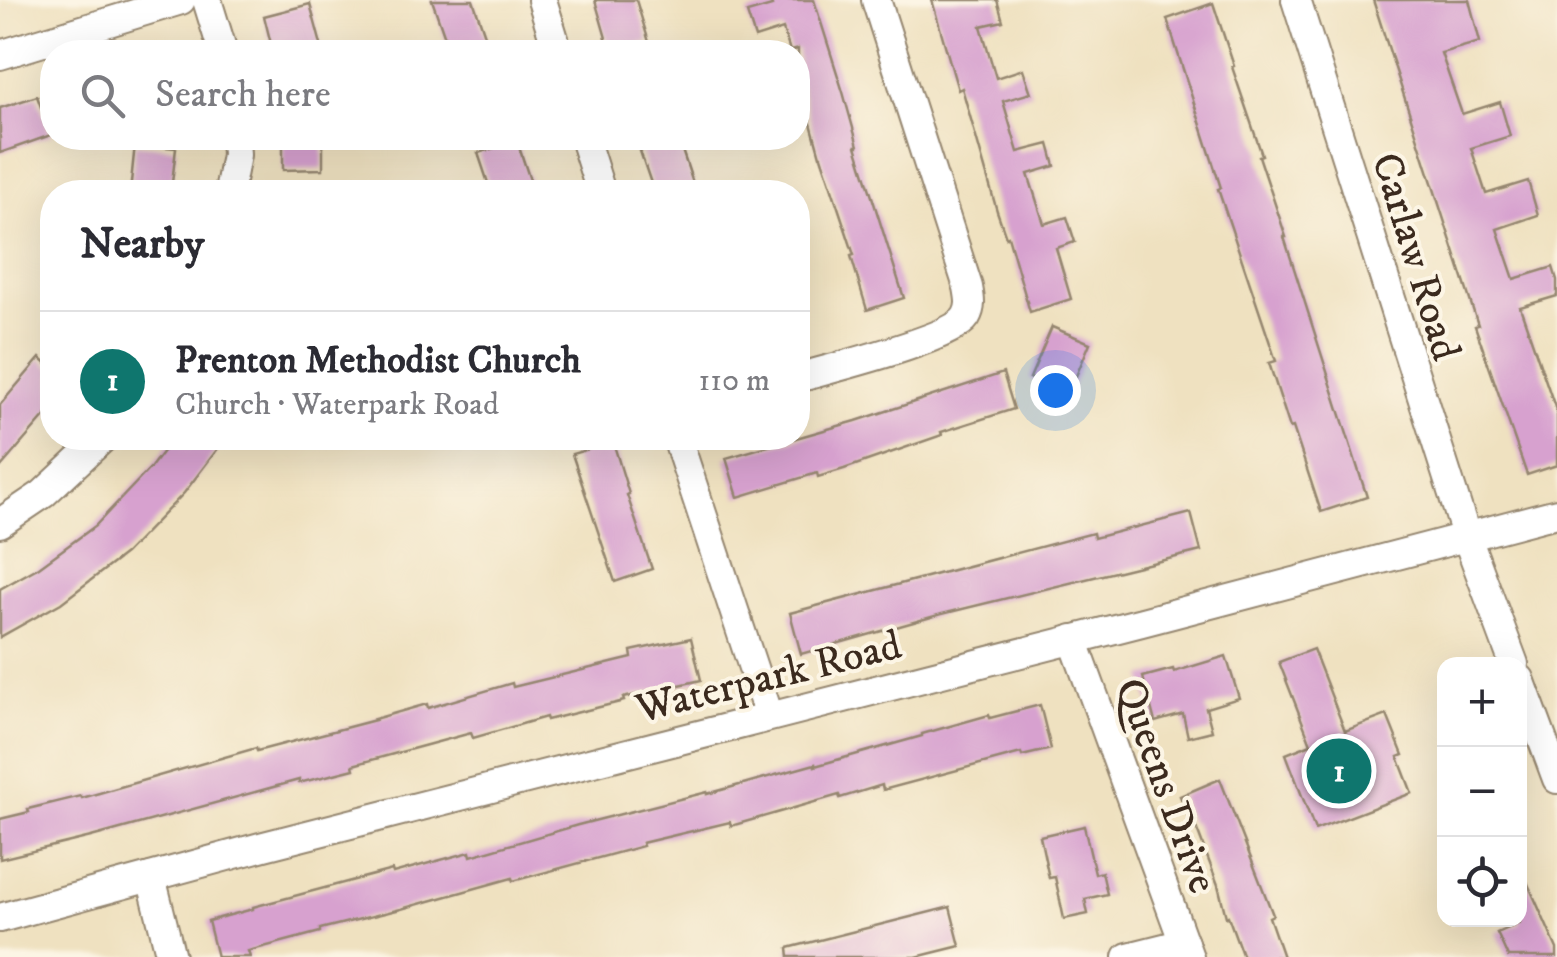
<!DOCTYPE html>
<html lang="en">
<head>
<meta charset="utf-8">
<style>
  body { margin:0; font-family:"IM FELL DW Pica",serif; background:#f7f7f7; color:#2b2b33 }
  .controls { position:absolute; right:30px; bottom:30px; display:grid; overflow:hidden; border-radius:20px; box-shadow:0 10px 40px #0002 }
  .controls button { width:90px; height:90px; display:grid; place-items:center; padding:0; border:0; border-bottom:2px solid #e1e1e2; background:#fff; color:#2b2b33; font:50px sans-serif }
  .you { position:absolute; left:1055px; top:390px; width:35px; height:35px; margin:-25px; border:8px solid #fff; border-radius:50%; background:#1a73e8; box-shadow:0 0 0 15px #1a73e833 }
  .badge { display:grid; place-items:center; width:65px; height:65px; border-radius:50%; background:#0f766e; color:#fff; font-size:32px; font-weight:700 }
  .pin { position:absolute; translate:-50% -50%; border:5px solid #fff; box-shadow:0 2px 10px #0006 }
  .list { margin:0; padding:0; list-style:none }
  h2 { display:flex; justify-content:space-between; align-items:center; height:130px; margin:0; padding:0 40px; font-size:42px }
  h2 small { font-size:32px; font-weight:400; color:#7c7c81 }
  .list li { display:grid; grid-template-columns:65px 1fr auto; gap:30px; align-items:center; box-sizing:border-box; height:140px; padding:0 40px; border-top:2px solid #e1e1e2 }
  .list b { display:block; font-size:38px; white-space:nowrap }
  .list p { margin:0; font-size:32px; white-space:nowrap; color:#7c7c81 }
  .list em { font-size:32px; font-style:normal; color:#7c7c81 }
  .icon { flex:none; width:55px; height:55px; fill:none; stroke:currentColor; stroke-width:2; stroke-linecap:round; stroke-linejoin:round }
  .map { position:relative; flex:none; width:1557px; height:957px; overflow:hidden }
  .search { position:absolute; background:#fff; box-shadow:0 10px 40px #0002; left:40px; top:40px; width:770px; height:110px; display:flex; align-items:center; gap:25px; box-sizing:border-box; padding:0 35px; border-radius:40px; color:#7c7c81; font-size:38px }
  .panel { position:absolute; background:#fff; box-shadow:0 10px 40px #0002; left:40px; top:180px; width:770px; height:270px; border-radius:40px }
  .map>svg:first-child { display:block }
  .building { fill:#d7a1cf }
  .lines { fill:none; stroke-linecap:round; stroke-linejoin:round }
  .minor-casing { stroke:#95866f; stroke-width:32 }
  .minor { stroke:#fff; stroke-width:28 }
  .labels { text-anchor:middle; stroke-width:8; stroke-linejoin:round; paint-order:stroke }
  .street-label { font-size:42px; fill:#3b2a1e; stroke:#fcf5e5 }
</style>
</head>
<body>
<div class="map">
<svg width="1557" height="957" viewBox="0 0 1557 957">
  <rect width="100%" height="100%" fill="#fcf5e5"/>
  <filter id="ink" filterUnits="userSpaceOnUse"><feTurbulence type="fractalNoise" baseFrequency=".01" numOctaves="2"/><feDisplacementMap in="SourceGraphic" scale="20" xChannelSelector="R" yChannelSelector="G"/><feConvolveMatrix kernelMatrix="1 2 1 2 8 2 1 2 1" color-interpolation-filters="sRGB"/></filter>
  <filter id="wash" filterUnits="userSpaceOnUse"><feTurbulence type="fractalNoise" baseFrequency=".0048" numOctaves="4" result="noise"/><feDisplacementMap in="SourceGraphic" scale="40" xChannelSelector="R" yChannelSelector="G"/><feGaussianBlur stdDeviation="2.25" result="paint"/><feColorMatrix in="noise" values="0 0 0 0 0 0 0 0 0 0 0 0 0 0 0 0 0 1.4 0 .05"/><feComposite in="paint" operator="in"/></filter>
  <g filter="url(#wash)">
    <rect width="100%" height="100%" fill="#efe1c0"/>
    <g id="blocks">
      <!-- building -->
      <g class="building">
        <path d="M432,0h41l16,47 -17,5h-22z"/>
        <path d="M595,0h41l13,42 -39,10z"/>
        <path d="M770,0h44l29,92 15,54h-2l48,152 -37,12 -16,-54 3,-1 -33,-99h-1l-22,-80v-27l-8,2 -7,-22 -28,9 -8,-25 25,-7z"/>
        <path d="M932,0h65l6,21 -22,5 15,52 27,-9 8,24 -28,8 15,51 31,-8 6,22 -27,8 16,50 23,-7 8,25 -19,6 15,51 -41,13 -22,-76 -2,1 -9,-26 -35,-123 -4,2z"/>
        <path d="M1373,0h96l11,42 -39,11 21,61 38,-12 10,34 -39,12 15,46 42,-13 10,34 -41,14 17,50 39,-12 4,13v16l-37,11 37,106v52l-30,10 -52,-149 3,-1z"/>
        <path d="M1213,3l21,63 -2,1 30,88 -3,1 27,81h-2l83,260 -46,15 -28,-85 -3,1 -21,-65 7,-2 -58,-172 3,-1 -54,-169z"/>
        <path d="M310,4l13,48h-50l-9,-36z"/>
        <path d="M37,96l14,39 -51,18v-45z"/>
        <path d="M283,138h40v31l-40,1z"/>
        <path d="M678,138l18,54h-42l-14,-41z"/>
        <path d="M517,141l17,51h-43l-13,-39z"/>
        <path d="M135,144l41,4 -5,44h-41z"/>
        <path d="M1052,327l38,16 -22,52 -38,-17z"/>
        <path d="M40,358l12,11v39l-52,60v-63z"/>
        <path d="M1003,373l11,36 -73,23 1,3 -98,34 -26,8 -1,-4 -79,24 -12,-39 130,-37z"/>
        <path d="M173,438h53l-42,55 -59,61 -64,49 -61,34v-48l39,-22 56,-41 56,-59z"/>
        <path d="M613,442l16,52 -2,1 25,74 -37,13 -43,-128z"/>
        <path d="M1191,513l10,38 -259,63 -141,40 -11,-41 303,-80 1,5z"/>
        <path d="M691,638l10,42 -78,18 1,3 -77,19 -1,-3 -73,21 -2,-5 -118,32 1,4 -55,14v-3l-208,57 -91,22v-40l29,-7 -1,-3 53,-13 1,2 174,-50 1,3 118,-31 -1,-1 53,-15 1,4 84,-25 1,4 119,-29 -1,-7z"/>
        <path d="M1313,649l32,82 42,-16 16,40 -5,2 14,36 -97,37 -29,-76 25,-10 -32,-82z"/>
        <path d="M1226,656l13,42 -33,10 6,23 -24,6 -5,-23 -28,8 -12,-45 30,-8 1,3z"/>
        <path d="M1040,705l11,44 -29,7 -1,-3 -138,37 -1,-5 -42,13 -1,-3 -108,31 -1,-4 -88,21 1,3 -130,35 -1,-3 -111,31 -81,20v3l-72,19 2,6h-33l-9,-36 45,-12v-2l139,-37 1,3 77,-21 1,4 107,-31 129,-33v2l108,-30v2l107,-30v-2l67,-19 1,3z"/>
        <path d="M1220,779l53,136 -4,2 14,40h-40l-15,-41 -2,1 -8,-32 -24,-63 -3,2 -11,-28z"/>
        <path d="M1084,826l11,48 7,-2 5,22 -22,5 3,15 -24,5 -9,-42 -6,1 -9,-42z"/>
        <path d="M1520,866l37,83v8h-49l-11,-24 23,-10z"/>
        <path d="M950,907l10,39 -44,11h-127l-1,-9z"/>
      </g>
    </g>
  </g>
  <g filter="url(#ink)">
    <use href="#blocks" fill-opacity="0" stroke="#95866f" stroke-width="2.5"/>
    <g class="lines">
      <defs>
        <g id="minor">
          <path d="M207,0l16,52"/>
          <path d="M542,0l16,52"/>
          <path d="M1296,0l170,535 48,129"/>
          <path d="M0,55l181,-55"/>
          <path d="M584,138l17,54"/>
          <path d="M229,192l7,-37 -1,-17"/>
          <path d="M798,378c30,-9 154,-39 168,-61 6,-10 4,-19 2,-30l-92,-287"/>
          <path d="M677,438l92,278"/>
          <path d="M0,523l43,-29 60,-56"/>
          <path d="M1073,639l116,318"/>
          <path d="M1520,679l37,100"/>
          <path d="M151,877l20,80"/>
          <path d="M0,918l264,-72 878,-224 415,-109"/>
          <path d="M1128,957l56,-14"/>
        </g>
      </defs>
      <!-- minor casing -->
      <use href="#minor" class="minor-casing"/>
      <!-- minor -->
      <use href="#minor" class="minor"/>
    </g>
  </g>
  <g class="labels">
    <!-- street labels -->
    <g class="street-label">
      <text transform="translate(1418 256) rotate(73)" y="15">Carlaw Road</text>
      <text transform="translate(768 675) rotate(-14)" y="15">Waterpark Road</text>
      <text transform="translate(1168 785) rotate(70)" y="15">Queens Drive</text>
    </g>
  </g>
</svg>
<div class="controls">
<button>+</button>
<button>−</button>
<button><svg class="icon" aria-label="locate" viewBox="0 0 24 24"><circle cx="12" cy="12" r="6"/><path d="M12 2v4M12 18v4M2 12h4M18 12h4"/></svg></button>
</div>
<div class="you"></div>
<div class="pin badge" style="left:1339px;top:771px">1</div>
<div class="search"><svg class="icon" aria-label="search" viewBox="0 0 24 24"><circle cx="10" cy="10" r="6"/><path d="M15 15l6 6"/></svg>Search here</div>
<section class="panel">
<h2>Nearby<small></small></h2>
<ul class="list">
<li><span class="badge">1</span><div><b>Prenton Methodist Church</b><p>Church · Waterpark Road</p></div><em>110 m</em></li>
</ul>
</section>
</div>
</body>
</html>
